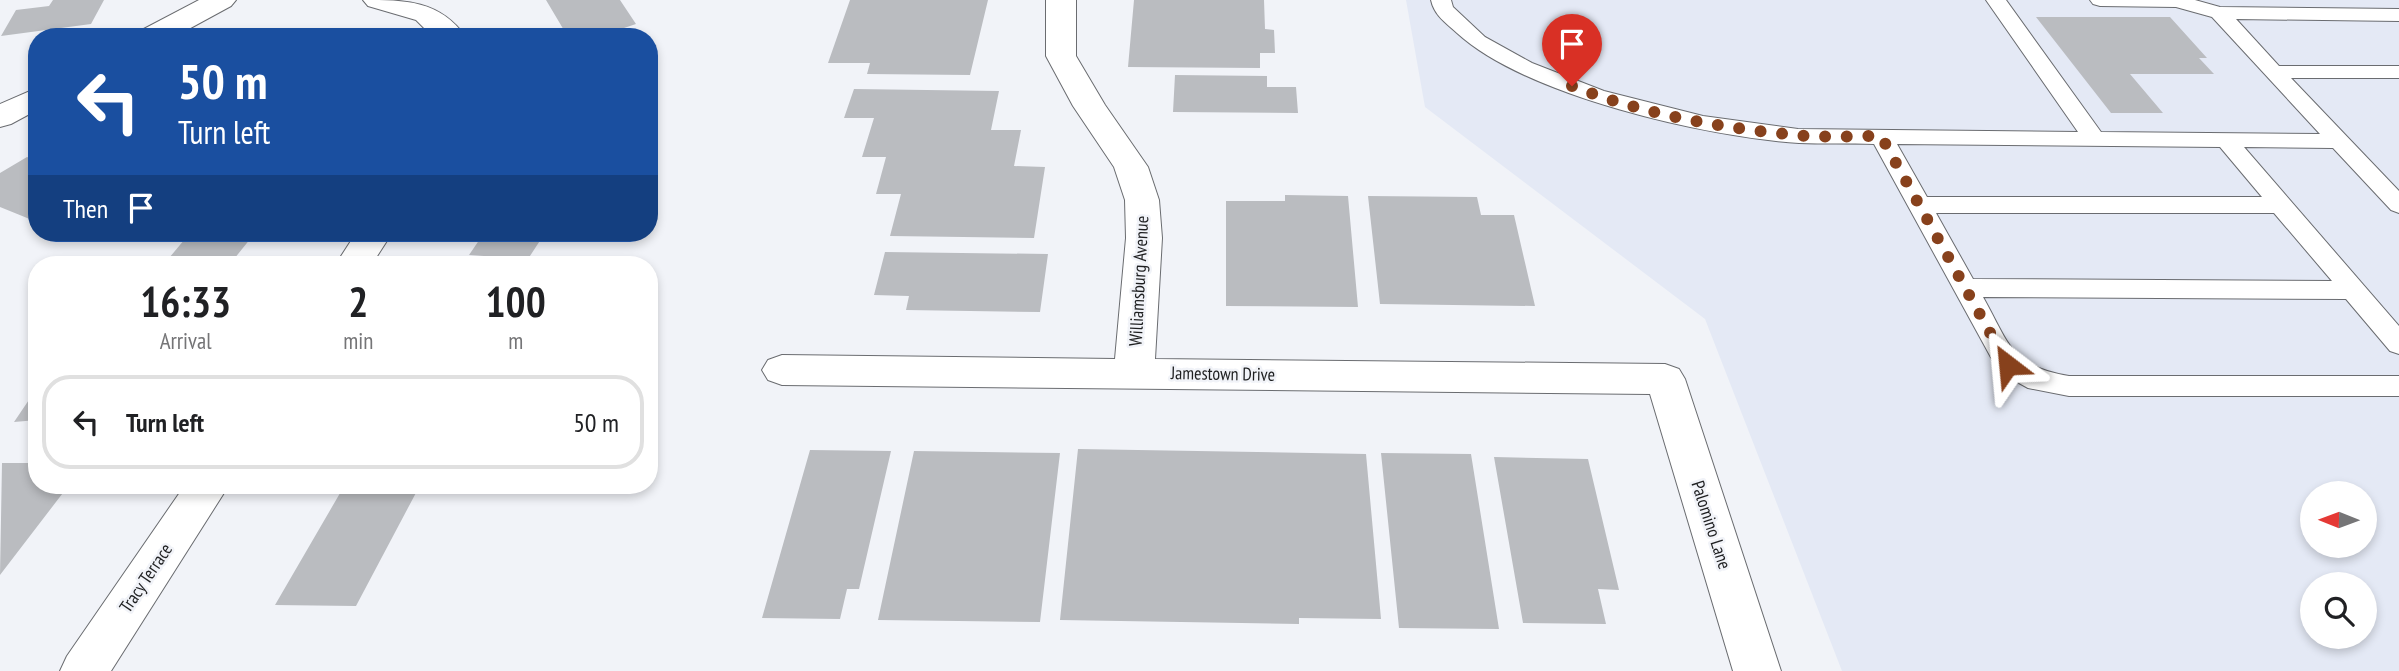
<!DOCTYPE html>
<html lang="en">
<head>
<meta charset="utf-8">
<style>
	:root { --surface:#fff; --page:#f6f6f6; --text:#202124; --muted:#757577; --line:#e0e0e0 }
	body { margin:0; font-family:"PT Sans Narrow",sans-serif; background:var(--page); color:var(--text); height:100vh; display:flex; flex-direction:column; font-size:26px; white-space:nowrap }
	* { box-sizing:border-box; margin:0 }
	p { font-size:23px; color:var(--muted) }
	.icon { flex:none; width:38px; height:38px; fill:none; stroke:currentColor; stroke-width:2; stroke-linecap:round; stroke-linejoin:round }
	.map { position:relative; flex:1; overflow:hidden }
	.panel { position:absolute; left:28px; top:256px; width:630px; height:238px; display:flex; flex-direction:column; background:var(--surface); border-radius:28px; box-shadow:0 4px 10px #0003 }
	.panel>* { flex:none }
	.banner { position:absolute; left:28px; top:28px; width:630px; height:214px; border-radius:28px; box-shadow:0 4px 10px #0003; background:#1a4fa0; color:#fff; overflow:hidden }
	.needle { width:46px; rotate:271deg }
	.fabs { position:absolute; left:2300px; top:481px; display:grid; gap:14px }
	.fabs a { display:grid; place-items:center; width:77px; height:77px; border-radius:50%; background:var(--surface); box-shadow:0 4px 10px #0003; font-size:35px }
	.pin { position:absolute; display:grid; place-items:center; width:60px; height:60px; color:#fff; margin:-72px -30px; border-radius:50% 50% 50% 0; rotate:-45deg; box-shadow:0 0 7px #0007 }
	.pin .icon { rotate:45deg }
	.me { position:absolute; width:77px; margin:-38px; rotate:331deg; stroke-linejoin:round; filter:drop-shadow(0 0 5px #0008) }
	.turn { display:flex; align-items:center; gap:24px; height:147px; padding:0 35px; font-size:32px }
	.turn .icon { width:91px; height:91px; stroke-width:2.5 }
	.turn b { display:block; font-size:49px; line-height:60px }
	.then { display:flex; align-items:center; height:66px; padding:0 35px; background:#0003; gap:14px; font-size:26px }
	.eta { display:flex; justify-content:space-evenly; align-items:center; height:119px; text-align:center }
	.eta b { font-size:42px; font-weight:600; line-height:49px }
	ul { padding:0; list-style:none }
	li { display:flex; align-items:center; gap:21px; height:94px; margin:0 14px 10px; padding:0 21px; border:4px solid var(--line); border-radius:28px }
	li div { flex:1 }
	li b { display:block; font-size:26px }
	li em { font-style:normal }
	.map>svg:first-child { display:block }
	.built { fill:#e4e9f5; fill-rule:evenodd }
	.building { fill:#babcc0 }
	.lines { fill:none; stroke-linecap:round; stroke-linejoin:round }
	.lane-casing { stroke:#6a6c70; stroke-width:2 }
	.street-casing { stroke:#6a6c70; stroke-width:2 }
	.lane { fill:#fff; fill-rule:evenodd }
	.street { fill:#fff; fill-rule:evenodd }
	.route { stroke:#87411c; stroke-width:12; stroke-dasharray:0 21.6 }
	.labels { text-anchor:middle; stroke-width:5; stroke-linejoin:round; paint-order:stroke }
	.street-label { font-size:18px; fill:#1e1f20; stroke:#f1f3f8 }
</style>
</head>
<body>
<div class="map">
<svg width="2399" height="671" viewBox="0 0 2399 671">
	<rect width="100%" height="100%" fill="#f1f3f8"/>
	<path class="built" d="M1406,0H2399V671H1842L1705,319L1425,107ZM2312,494H2364V546H2312ZM2312,584H2364V637H2312Z"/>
	<path class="building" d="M53,0H104L91,24L1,36L16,10L49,6Z
		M546,0H620L636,24L597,37H568Z
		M850,0H988L970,75L867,74L870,63H828Z
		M1134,0H1264L1265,29L1274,30L1275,53H1260V68L1128,67Z
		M2036,17H2170L2207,58H2199L2214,74H2130L2163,113H2111Z
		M1175,75L1267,76V87H1296L1298,113L1173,112Z
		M854,89L999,91L991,130H1021L1014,166L1045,167L1034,238L890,236L901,194H876L886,157H862L874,118H844Z
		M27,157L37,161V222L0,207V173Z
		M1285,195L1348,196L1358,307L1226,306V201H1285Z
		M1368,196L1477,197L1481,215H1514L1535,306L1380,304Z
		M190,233H255L230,264H164Z
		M484,233H545L528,259L469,255Z
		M885,252L1048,254L1040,312L906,310L909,296L874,295Z
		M37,388V420L14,422Z
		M1078,449L1366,454L1381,619L1299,618V624L1060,620Z
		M810,450L891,451L859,589H847L840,619L762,618Z
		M914,451L1060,453L1040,622L878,620Z
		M1381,453L1471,454L1499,629L1399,628Z
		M1494,457L1588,459L1619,590L1598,589L1606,624L1523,623Z
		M2,463H37V485H69L0,575Z
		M343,488L418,489L356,606L275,605Z"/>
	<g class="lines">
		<g class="lane-casing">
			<path id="lane" d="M1431,0H1451L1453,7L1485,37L1532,63L1604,91L1703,116L1798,129L2078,132L1986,0H2006L2101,132L2320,134L2212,17L2176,7L2100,6L2093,4L2090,0H2195L2220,7L2399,9V21L2236,19L2279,66H2399V78H2291L2399,191V213L2391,210L2333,148L2244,147L2399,326V354L2390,351L2346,299L1983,297C2010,345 2010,366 2069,376H2399V396H2069L2028,388L1999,372L1874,144C1849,143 1824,144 1799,143C1706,137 1526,96 1457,33C1446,23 1434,15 1431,0ZM1897,144L2220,147L2262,197H1927ZM1936,213H2274L2332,281L1973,279Z"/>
		</g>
		<g class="street-casing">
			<path id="street" d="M199,0H236L231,6L174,37H136L140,31Z
				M363,0C406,0 439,0 466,37H433L416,20L368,6Z
				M1046,0H1076V56L1105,105L1148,167L1159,200L1162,238L1155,359L1665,364L1679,369L1685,379L1781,671H1733L1650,394L782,385L768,380L762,370L768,360L782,355L1115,359L1126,238L1125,200L1114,167L1073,106L1046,56Z
				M37,88V110L11,124L0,127V104Z
				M356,233H392L372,264H336Z
				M185,485H229L111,671H60L67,656Z"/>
		</g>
		<use href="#lane" class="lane"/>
		<use href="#street" class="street"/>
	</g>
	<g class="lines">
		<path class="route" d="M1572,86C1642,114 1721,128 1796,135C1824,138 1853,136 1881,136L2008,365"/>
	</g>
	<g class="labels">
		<g class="street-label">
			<text transform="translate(1139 281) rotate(-87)" y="6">Williamsburg Avenue</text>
			<text transform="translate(1223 374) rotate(1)" y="6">Jamestown Drive</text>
			<text transform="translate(1711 525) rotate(72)" y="6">Palomino Lane</text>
			<text transform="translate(146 578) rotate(-56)" y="6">Tracy Terrace</text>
		</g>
	</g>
</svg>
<div class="fabs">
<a><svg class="needle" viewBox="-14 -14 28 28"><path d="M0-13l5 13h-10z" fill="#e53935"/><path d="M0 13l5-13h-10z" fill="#757577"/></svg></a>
<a><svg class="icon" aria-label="search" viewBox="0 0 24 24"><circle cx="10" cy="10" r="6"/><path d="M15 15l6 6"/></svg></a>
</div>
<div class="pin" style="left:1572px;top:86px;background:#d93025"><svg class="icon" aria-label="arrive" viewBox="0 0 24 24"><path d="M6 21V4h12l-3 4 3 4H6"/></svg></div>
<svg class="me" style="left:2008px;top:365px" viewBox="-20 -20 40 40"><path d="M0-17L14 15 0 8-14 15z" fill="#87411c" stroke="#fff" stroke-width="4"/></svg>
<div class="banner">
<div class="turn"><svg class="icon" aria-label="left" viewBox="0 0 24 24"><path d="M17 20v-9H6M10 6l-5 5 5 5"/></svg><div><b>50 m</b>Turn left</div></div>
<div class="then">Then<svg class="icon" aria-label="arrive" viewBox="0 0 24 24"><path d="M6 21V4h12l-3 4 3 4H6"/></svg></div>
</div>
<section class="panel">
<div class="eta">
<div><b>16:33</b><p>Arrival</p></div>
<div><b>2</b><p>min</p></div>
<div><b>100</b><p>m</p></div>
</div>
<ul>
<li><svg class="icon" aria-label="left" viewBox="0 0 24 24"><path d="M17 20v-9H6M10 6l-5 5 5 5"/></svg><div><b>Turn left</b></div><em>50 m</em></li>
</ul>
</section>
</div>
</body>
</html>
